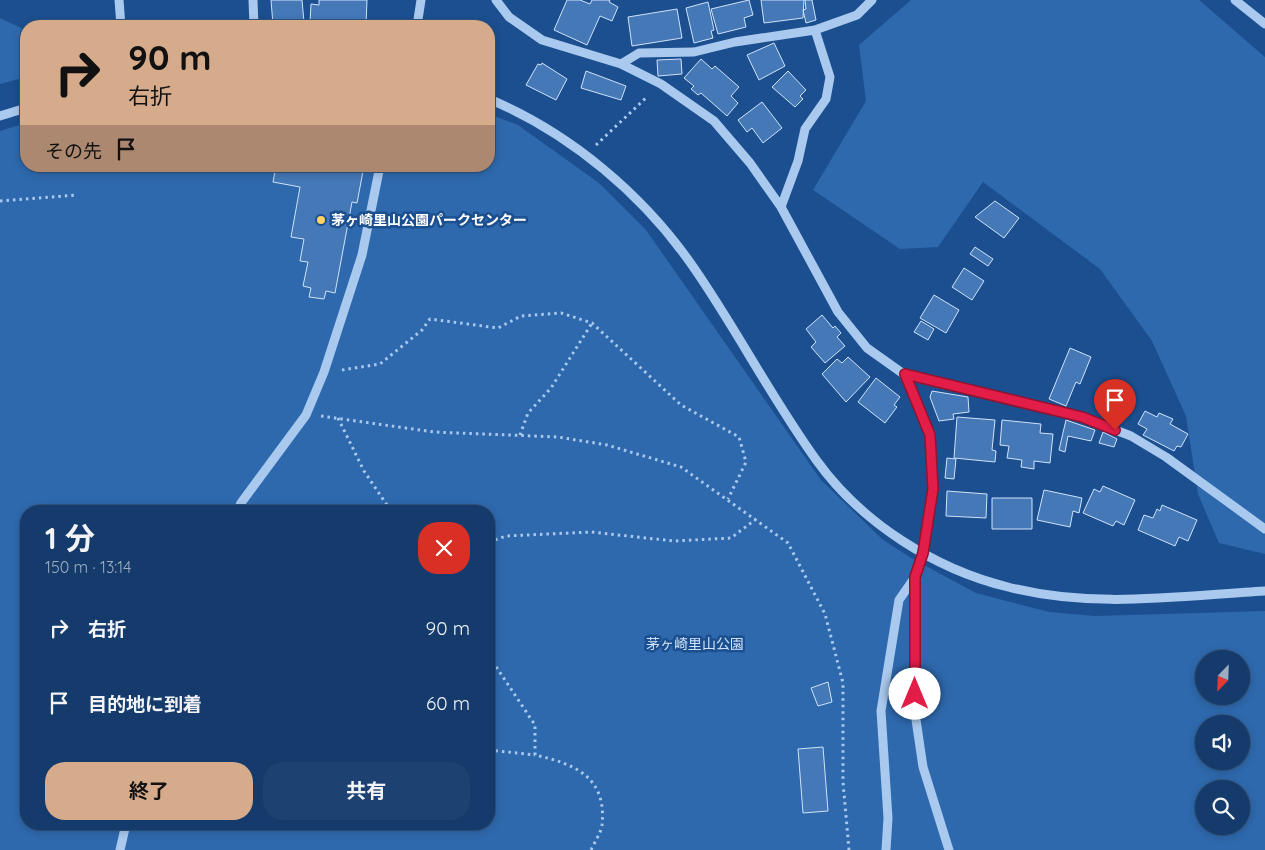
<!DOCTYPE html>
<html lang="ja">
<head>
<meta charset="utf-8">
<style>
	:root { --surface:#143b6b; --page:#1d4271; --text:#f1f3f6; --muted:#9dadc1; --line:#33557e; --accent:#d6ab8b }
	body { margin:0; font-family:Quicksand,"Noto Sans JP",sans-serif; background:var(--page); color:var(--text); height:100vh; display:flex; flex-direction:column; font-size:19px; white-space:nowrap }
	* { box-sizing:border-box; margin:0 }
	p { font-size:16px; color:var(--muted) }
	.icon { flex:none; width:28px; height:28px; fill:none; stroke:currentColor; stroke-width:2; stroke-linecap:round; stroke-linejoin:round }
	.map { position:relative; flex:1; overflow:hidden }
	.panel { position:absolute; left:20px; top:505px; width:475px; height:325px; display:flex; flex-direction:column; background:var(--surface); border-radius:20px; box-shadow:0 2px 8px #0003,0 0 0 1px var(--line) }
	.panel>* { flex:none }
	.hud { position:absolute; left:20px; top:20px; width:475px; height:152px; border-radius:20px; box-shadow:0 2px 8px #0003,0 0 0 1px var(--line); background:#d6ab8b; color:#111; overflow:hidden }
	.needle { width:32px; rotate:203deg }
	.controls { position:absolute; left:1195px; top:650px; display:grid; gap:10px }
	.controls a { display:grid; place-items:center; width:55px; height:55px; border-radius:50%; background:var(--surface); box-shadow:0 2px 8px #0003,0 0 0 1px var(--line); font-size:25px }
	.pin { position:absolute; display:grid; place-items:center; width:42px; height:42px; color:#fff; margin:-51px -21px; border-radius:50% 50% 50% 0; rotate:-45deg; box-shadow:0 0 5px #0007 }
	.pin .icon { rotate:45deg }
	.me { position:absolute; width:55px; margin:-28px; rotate:0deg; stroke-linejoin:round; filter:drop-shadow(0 0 4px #0008) }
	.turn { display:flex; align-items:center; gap:18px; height:105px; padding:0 25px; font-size:22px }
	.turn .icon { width:65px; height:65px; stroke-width:2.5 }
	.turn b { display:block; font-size:35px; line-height:42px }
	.then { display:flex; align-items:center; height:48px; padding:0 25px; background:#0003; gap:10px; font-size:19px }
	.round { display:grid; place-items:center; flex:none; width:52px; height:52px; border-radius:20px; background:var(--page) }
	.summary { display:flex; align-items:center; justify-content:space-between; height:85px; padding:0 25px }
	h1 { font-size:30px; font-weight:700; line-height:38px }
	.primary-button { display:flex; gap:10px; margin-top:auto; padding:10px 25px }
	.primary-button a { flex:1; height:58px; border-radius:20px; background:var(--accent); color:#111; font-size:20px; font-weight:700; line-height:58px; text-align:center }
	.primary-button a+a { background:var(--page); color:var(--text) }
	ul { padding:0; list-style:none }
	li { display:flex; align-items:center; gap:15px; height:75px; padding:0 25px }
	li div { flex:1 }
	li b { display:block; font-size:19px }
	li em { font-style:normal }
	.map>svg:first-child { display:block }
	.green { fill:#2e69ad; fill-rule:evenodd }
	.building { fill:#4478b7; stroke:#cfe3fa }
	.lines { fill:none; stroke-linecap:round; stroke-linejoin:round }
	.path { stroke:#a9c9ee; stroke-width:3; stroke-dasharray:2.5 4; stroke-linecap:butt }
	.minor { stroke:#a9c9ee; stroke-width:9 }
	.route-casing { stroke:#92132f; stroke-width:12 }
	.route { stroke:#e11d48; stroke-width:9 }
	.poi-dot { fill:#ffd166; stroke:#1b4f8f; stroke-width:2 }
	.labels { text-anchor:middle; stroke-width:5; stroke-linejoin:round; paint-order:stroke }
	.poi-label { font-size:14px; font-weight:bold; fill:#fff; stroke:#1b4f8f; text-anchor:start }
	.park-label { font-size:14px; fill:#cfe3fa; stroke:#1b4f8f }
</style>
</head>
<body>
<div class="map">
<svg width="1265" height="850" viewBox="0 0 1265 850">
	<rect width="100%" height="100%" fill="#1b4f8f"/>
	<path class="green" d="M911,0H1199L1265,57V554L1219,543L1198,494L1186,416L1152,341L1100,269L983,182L938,247L900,249L813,190L866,101L859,45Z
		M0,18L21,28L26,38V77L0,84Z
		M489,114L518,125L599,183L646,230L821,480L882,539L911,558L976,593L1049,612L1095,616L1265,611V850H0V131L26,123V166H489ZM26,511H489V824H26ZM1204,659H1241V696H1204ZM1204,724H1241V761H1204ZM1204,789H1241V826H1204Z"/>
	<path class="building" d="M271,0H302L304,22L273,25Z
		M319,0H367L366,25L310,22L311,4L319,5Z
		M567,0H580L590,4L592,0H610L609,2L618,7L612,21L600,16L587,45L554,30Z
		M749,0L753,15L744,18L746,27L718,34L711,9Z
		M761,0H804L803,18L764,23Z
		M805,0H812L816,20L806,23L803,10L806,9Z
		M708,2L714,30L711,31L713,38L694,43L686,8Z
		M677,9L682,38L632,46L628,17Z
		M774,43L785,66L759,80L747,55Z
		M681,59L682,74L658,76L657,60Z
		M701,59L712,69L715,66L739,87L731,96L738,103L727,116L701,93L698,95L691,89L694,86L684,78Z
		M542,63L567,79L556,100L526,85L538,64L541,65Z
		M586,71L626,86L621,100L581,88Z
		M788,71L806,90L800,96L803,99L795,107L772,87Z
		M762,102L782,128L763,143L752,128L747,132L738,120Z
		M276,166H364L357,203L352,202L335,293L326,291L324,299L309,297L311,288L303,286L308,262L300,261L304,239L291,237L300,187L273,182Z
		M995,201L1019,218L1004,238L975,217Z
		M975,247L993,259L988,266L970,254Z
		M964,268L984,281L972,300L952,287Z
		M934,295L959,310L946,333L920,318Z
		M822,315L833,328L835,326L841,333L837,337L845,346L825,363L811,347L816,342L806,329Z
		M921,321L934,329L928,340L914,332Z
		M1070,348L1091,357L1080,384L1076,382L1066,406L1049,399Z
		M848,357L870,377L846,402L822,374L837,359L842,363Z
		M876,378L900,397L894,405L897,407L885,423L858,402Z
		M932,391L968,397L969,412L953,414L954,419L939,421L930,397Z
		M1145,411L1157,417L1159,413L1173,419L1170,424L1188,434L1181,447L1177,446L1174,451L1143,435L1147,429L1138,424Z
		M957,417L995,420L992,450L996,451L995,462L954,458Z
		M1002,420L1041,424L1040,433L1053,434L1050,463L1034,461V469L1021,467L1022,460L1007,458L1009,446L1000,445Z
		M1066,420L1095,430L1091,441L1068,436L1065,452L1059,450Z
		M1103,432L1117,439L1114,447L1099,443Z
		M947,458L956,459L954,479L945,478Z
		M1103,486L1135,500L1124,525L1116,521L1113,526L1083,513L1094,489L1100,492Z
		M1044,490L1082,498L1079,513L1073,511L1070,527L1037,520Z
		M947,491L987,494L986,518L946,516Z
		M992,498H1032V529H992Z
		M1162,505L1197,520L1188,541L1179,537L1175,546L1138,530L1144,515L1153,518L1157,509L1160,511Z
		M828,682L832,702L818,706L811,688Z
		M823,747L828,811L803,813L798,749Z"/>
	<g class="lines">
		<path class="path" d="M596,145L648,96
			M0,201L77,195
			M342,370L380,364L422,330L430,319L498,328L521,316L561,313L592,323L681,405L739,437L746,462L728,499
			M321,416L434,432L558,437L607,445L681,467L788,543L825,614L843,683V782L849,850
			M338,418L364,471L391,511
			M520,435L528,413L551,388L592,323
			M489,542L506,536L591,532L674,541L731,538L756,519
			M489,656L535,725V755C575,764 607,777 602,825C601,833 594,843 591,850
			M489,750L535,755"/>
		<path class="minor" d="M119,0L121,26
			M253,0L254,26
			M496,0L509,17L542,40L621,64L661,84L714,121L750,163L781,207L838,312L867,348L905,375L1082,417L1131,436L1166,457L1265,529
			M1235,0L1265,24
			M417,26L421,0
			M621,64L639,53L694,52L735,42L815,30L857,15L872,0
			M489,99C570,133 644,195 694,268C737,330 772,399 817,461C861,522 934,569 1008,587C1092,609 1179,596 1265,591
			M0,116L26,108
			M781,207L798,161L805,129L826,99L830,77L815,30
			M237,511L241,503L306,415L324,372L362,255L380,166
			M915,577V713L923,767L949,850
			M120,850L126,824
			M886,850L888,818L881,711L899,600L915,577L923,553L933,489L931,435L905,375"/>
	</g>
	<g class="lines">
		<g class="route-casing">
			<path id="route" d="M915,694V577L923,553L933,489L930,435L905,374L1082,417L1115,430"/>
		</g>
		<use href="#route" class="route"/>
	</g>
	<circle class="poi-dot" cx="321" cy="220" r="5"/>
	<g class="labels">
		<g class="poi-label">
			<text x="331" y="225">茅ヶ崎里山公園パークセンター</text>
		</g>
		<g class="park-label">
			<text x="695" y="649">茅ヶ崎里山公園</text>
		</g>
	</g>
</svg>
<div class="controls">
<a><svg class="needle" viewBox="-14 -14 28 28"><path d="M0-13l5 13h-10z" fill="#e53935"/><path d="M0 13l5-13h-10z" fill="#9dadc1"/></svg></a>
<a><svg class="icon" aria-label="sound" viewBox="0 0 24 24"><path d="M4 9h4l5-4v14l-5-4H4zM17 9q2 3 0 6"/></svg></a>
<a><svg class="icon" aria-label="search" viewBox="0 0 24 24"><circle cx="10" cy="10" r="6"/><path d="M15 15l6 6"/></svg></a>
</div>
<div class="pin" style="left:1115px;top:430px;background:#d93025"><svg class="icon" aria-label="arrive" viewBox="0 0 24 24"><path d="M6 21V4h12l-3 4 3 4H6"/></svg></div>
<svg class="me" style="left:915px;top:694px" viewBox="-20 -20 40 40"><circle r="19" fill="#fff"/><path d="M0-13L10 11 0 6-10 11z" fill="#e11d48"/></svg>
<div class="hud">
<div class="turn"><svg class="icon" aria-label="right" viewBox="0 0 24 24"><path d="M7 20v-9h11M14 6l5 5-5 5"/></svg><div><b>90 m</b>右折</div></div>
<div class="then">その先<svg class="icon" aria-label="arrive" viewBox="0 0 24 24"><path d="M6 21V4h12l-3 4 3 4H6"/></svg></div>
</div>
<section class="panel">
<div class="summary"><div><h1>1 分</h1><p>150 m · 13:14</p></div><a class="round" style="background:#d93025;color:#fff"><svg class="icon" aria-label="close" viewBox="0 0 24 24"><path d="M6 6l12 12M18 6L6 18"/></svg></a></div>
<ul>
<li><svg class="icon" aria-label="right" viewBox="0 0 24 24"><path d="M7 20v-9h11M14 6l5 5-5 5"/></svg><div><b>右折</b></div><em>90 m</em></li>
<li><svg class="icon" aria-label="arrive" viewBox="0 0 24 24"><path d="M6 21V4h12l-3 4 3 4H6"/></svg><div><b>目的地に到着</b></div><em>60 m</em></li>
</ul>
<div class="primary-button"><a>終了</a><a>共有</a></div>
</section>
</div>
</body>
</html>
